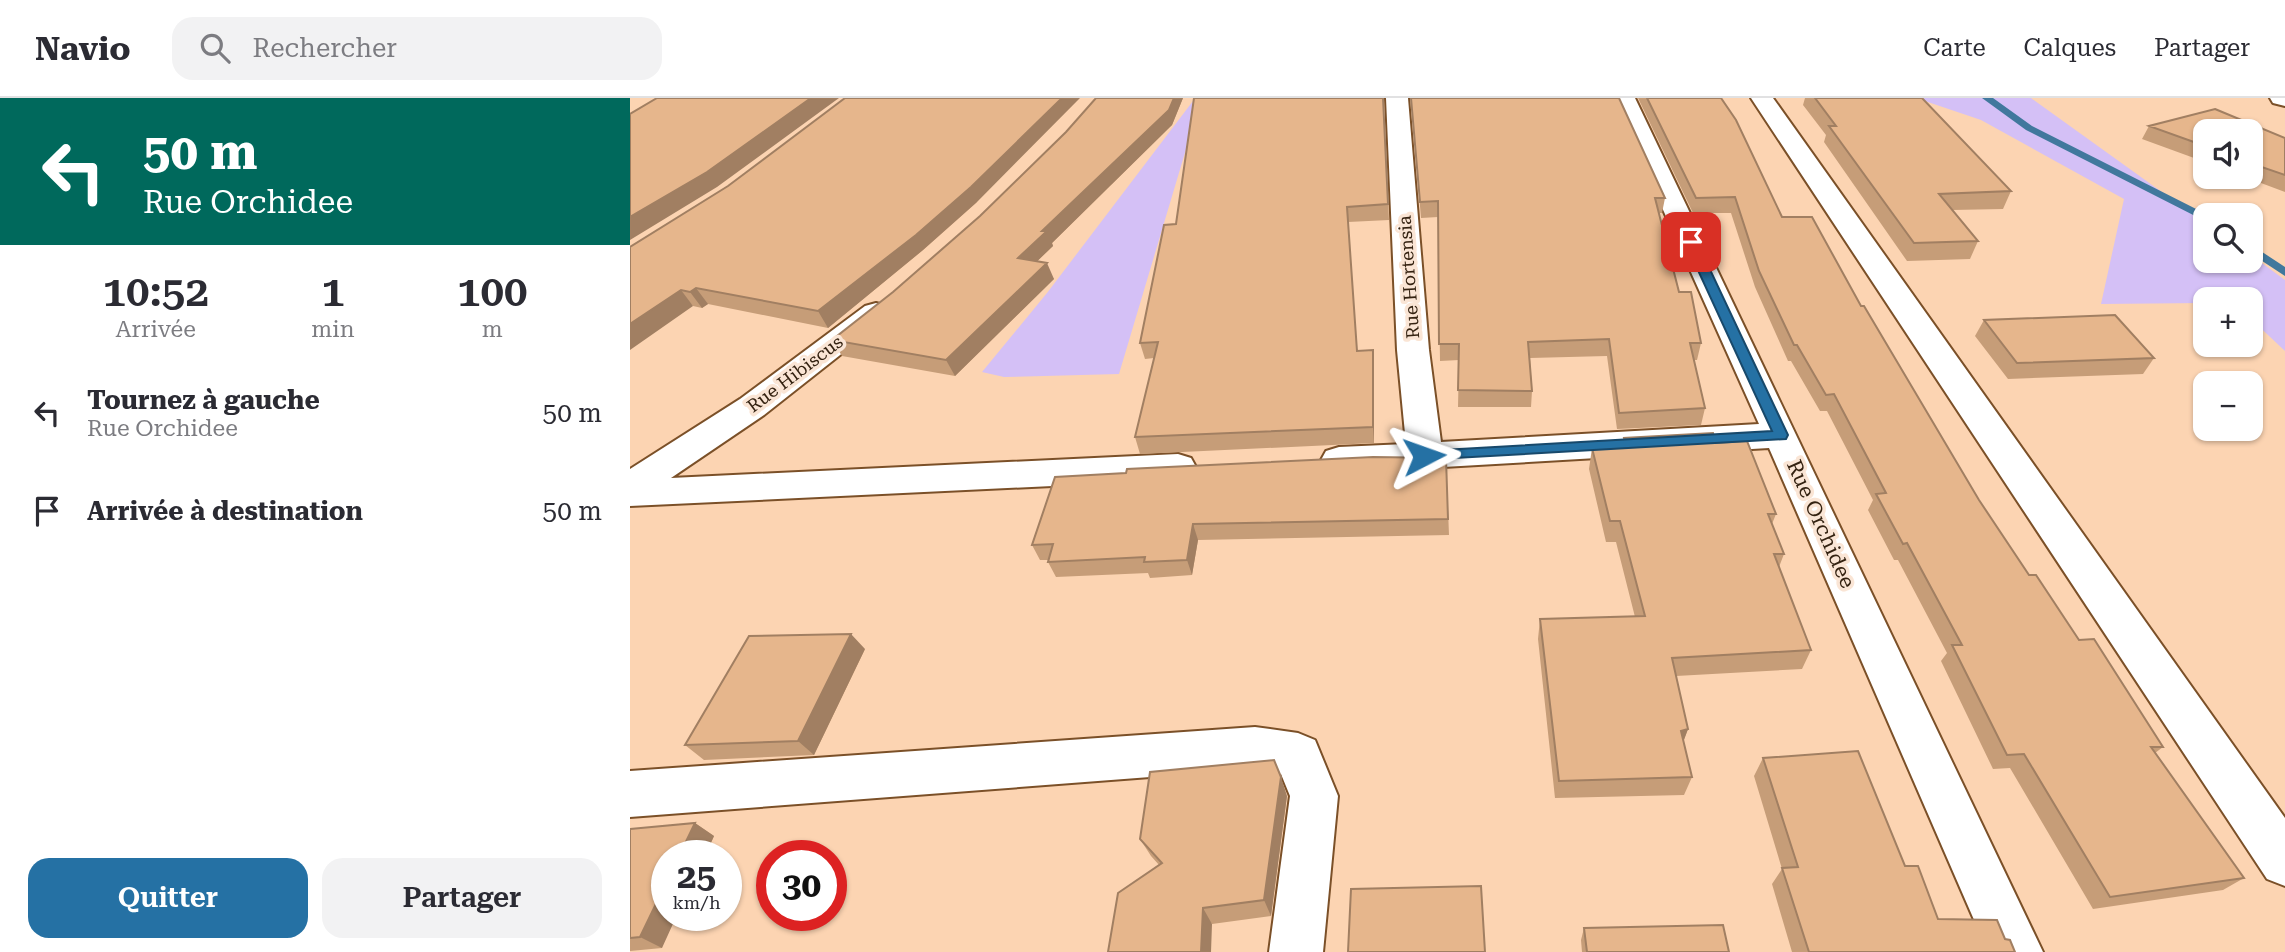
<!DOCTYPE html>
<html lang="fr">
<head>
<meta charset="utf-8">
<style>
	:root { --surface:#fff; --page:#f2f2f3; --text:#2b2b33; --muted:#7c7c81; --line:#e1e1e2; --accent:#2571a4 }
	body { margin:0; font-family:"Roboto Serif",serif; background:var(--page); color:var(--text); height:100vh; display:flex; flex-direction:column; font-size:26px; white-space:nowrap }
	* { box-sizing:border-box; margin:0 }
	p { font-size:23px; color:var(--muted) }
	.icon { flex:none; width:38px; height:38px; fill:none; stroke:currentColor; stroke-width:2; stroke-linecap:round; stroke-linejoin:round }
	.map { position:relative; flex:1; overflow:hidden }
	.details { display:flex; flex-direction:column; background:var(--surface); width:630px }
	.details>* { flex:none }
	.hud { background:#00695c; color:#fff; overflow:hidden }
	.fabs { position:absolute; left:1563px; top:21px; display:grid; gap:14px }
	.fabs a { display:grid; place-items:center; width:70px; height:70px; border-radius:14px; background:var(--surface); box-shadow:0 2px 5px #0004; font-size:35px }
	.speed { position:absolute; left:21px; top:742px; display:flex; gap:14px; font-size:35px; font-weight:700; text-align:center }
	.speed>* { display:grid; place-content:center; width:91px; height:91px; border-radius:50%; background:var(--surface); box-shadow:0 2px 5px #0004; line-height:1 }
	.speed small { font-size:18px; font-weight:400 }
	.speed .limit { border:10px solid #d22; background:#fff; color:#111 }
	.pin { position:absolute; display:grid; place-items:center; width:60px; height:60px; color:#fff; margin:-30px; border-radius:14px; box-shadow:0 4px 10px #0006 }
	.me { position:absolute; width:77px; margin:-38px; rotate:86deg; stroke-linejoin:round; filter:drop-shadow(0 0 5px #0008) }
	.turn { display:flex; align-items:center; gap:24px; height:147px; padding:0 28px; font-size:32px }
	.turn .icon { width:91px; height:91px; stroke-width:2.5 }
	.turn b { display:block; font-size:49px; line-height:60px }
	.eta { display:flex; justify-content:space-evenly; align-items:center; height:119px; text-align:center }
	.eta b { font-size:42px; font-weight:600; line-height:49px }
	.primary-button { display:flex; gap:14px; margin-top:auto; padding:14px 28px }
	.primary-button a { flex:1; height:80px; border-radius:21px; background:var(--accent); color:#fff; font-size:28px; font-weight:600; line-height:80px; text-align:center }
	.primary-button a+a { background:var(--page); color:var(--text) }
	ul { padding:0; list-style:none }
	li { display:flex; align-items:center; gap:21px; height:98px; padding:0 28px }
	li div { flex:1 }
	li b { display:block; font-size:26px }
	li em { font-style:normal }
	header { display:flex; align-items:center; gap:42px; box-sizing:border-box; height:98px; padding:0 35px; background:var(--surface); border-bottom:2px solid var(--line) }
	header strong { font-size:33px }
	nav { display:flex; gap:38px; margin-inline-start:auto; font-size:24px }
	.search { width:490px; height:63px; background:var(--page); display:flex; align-items:center; gap:18px; box-sizing:border-box; padding:0 24px; border-radius:21px; color:var(--muted); font-size:26px }
	main { display:flex; flex:1; min-height:0 }
	.map>svg:first-child { display:block }
	.green { fill:#d4c0f6 }
	.lines { fill:none; stroke-linecap:round; stroke-linejoin:round }
	.stream { fill:#41789d; fill-rule:evenodd }
	.minor-casing { stroke:#7b5028; stroke-width:4 }
	.highway-casing { stroke:#7b5028; stroke-width:4 }
	.minor { fill:#fff; fill-rule:evenodd }
	.highway { fill:#fff; fill-rule:evenodd }
	.wall { fill:#c69d78 }
	.shaded-wall { fill:#a17f62 }
	.building { fill:#e6b68c; stroke:#a17f62; stroke-width:2 }
	.route { fill:#2571a4; stroke:#18496b; stroke-width:2 }
	.labels { text-anchor:middle; stroke-width:7; stroke-linejoin:round; paint-order:stroke }
	.far-street-label { font-size:18px; fill:#342211; stroke:#fae5d5 }
	.street-label { font-size:21px; fill:#342211; stroke:#fae5d5 }
</style>
</head>
<body>
<header>
<strong>Navio</strong>
<div class="search"><svg class="icon" aria-label="search" viewBox="0 0 24 24"><circle cx="10" cy="10" r="6"/><path d="M15 15l6 6"/></svg>Rechercher</div>
<nav><a>Carte</a><a>Calques</a><a>Partager</a></nav>
</header>
<main>
<section class="details">
<div class="hud">
<div class="turn"><svg class="icon" aria-label="left" viewBox="0 0 24 24"><path d="M17 20v-9H6M10 6l-5 5 5 5"/></svg><div><b>50 m</b>Rue Orchidee</div></div>
</div>
<div class="eta">
<div><b>10:52</b><p>Arrivée</p></div>
<div><b>1</b><p>min</p></div>
<div><b>100</b><p>m</p></div>
</div>
<ul>
<li><svg class="icon" aria-label="left" viewBox="0 0 24 24"><path d="M17 20v-9H6M10 6l-5 5 5 5"/></svg><div><b>Tournez à gauche</b><p>Rue Orchidee</p></div><em>50 m</em></li>
<li><svg class="icon" aria-label="arrive" viewBox="0 0 24 24"><path d="M6 21V4h12l-3 4 3 4H6"/></svg><div><b>Arrivée à destination</b></div><em>50 m</em></li>
</ul>
<div class="primary-button"><a>Quitter</a><a>Partager</a></div>
</section>
<div class="map">
<svg width="1655" height="854" viewBox="0 0 1655 854">
	<rect width="100%" height="100%" fill="#fcd4b2"/>
	<path class="green" d="M1286,0H1401L1575,125V163H1620L1621,157L1655,182V253L1621,221L1620,201H1575V205L1471,206L1494,101L1351,22Z
		M571,1L489,276L374,279L352,274L417,195L563,3Z"/>
	<g class="lines">
		<path class="stream" d="M1352,0H1363L1402,28L1578,117H1575V123L1396,32Z
			M1620,146L1655,169V178L1620,155Z"/>
		<g class="minor-casing">
			<path id="minor" d="M756,0H778L799,252L811,344L1129,326L983,0H1005L1413,854H1358L1139,350L709,375L696,371L691,362L696,353L709,349L776,346L767,252Z
				M1121,0H1143L1655,720V788L1637,781Z
				M246,205L257,208L261,214L257,220L134,317L41,380L548,356L561,360L566,369L561,378L548,382L0,408V371L110,301L235,208Z
				M625,629L668,635L685,642L708,698L693,854H639L660,698L651,676L625,671L0,719V673Z"/>
		</g>
		<g class="highway-casing">
			<path id="highway" d="M1640,0H1655V8L1643,5Z"/>
		</g>
		<use href="#minor" class="minor"/>
		<use href="#highway" class="highway"/>
	</g>
	<path class="wall" d="M466,0H553L542,27L422,145L423,148L407,163L424,181L325,278L212,258L202,242L263,194L350,118L436,34Z
		M753,0L759,122L718,124L727,253L743,252L744,268V345L510,356L505,339L524,260L515,261L510,245Z
		M781,0L1035,100L1032,115H1029L1049,194L1071,245L1067,262H1064L1075,310L1071,327L987,331L977,258L900,260L902,293L901,309H828L829,262L810,263L808,119L791,120Z
		M1008,0H1091L1152,119L1231,208L1349,402L1399,477L1533,649L1525,655L1614,780L1593,792L1463,811L1380,670L1363,671L1311,563L1317,555L1268,462H1264L1238,412L1243,402L1197,313H1190L1161,263H1158L1125,189L1101,115H1063Z
		M1175,0H1292L1381,93L1373,111L1322,112L1348,143L1340,161L1277,163L1194,44L1196,37L1173,7Z
		M1585,11L1655,40V94L1615,79H1620V33H1575V64L1512,41L1519,28Z
		M347,104L293,152L198,230L78,206L72,210L63,208L0,149Z
		M1354,222L1524,260L1513,276L1378,281L1345,238Z
		M994,340L1086,345L1146,416L1142,426L1154,456L1149,469L1181,552L1172,571L1046,578L1058,631L1053,644L1062,679L1054,697L925,700L908,541L910,521L1005,519L986,444H976L959,371L962,350L993,348Z
		M816,360L819,437L568,442L562,477L520,480L518,475L426,479L418,464V462H410L402,447Z
		M235,551L184,657L74,662L55,647Z
		M1133,660L1275,768L1308,821L1375,841L1385,854H1162L1142,786L1152,771L1124,678Z
		M657,698L641,818L582,826L521,758L510,741Z
		M65,725L84,738L75,758H37L32,850L0,853V731Z
		M954,830L1099,854H952L951,842Z"/>
	<path class="shaded-wall" d="M181,0H209L87,89L0,142V119Z
		M432,0H450L347,104L293,152L198,230L188,213Z
		M544,0H553L542,27L422,145L423,148L394,176L388,160L412,133Z
		M417,165L424,181L325,278L316,262Z
		M66,190L78,206L72,210L60,194Z
		M51,192L63,208L0,252V226Z
		M743,252L744,268V345L743,329Z
		M563,426L568,442L562,477L557,462Z
		M221,536L235,551L184,657L168,643Z
		M1058,631L1051,650V633Z
		M651,679L657,698L641,818L634,802Z
		M65,725L84,738L75,758H49Z
		M37,783V817H47L32,850L10,839Z
		M573,810L582,826L581,854H571Z"/>
	<path class="building" d="M27,0H181L77,74L0,119V16Z
		M215,0H432L341,89L286,137L188,213L66,190L60,194L51,192L0,226V149L98,88Z
		M466,0H544L539,12L412,133H417L388,160L417,165L316,262L202,242L263,194L350,118L436,34Z
		M564,0H753L758,106L717,109L727,253L743,252V329L505,339L528,244L510,245L534,127L546,126Z
		M781,0H989L1035,100H1025L1049,194H1061L1071,245H1060L1075,310L989,315L979,241L898,244L902,293L828,292L829,246H809L808,103L790,104Z
		M1017,0H1091L1106,22L1152,119H1182L1231,208H1234L1349,402L1399,477H1406L1449,542L1464,541L1533,649H1521L1614,780L1480,799L1394,656L1377,657L1322,547H1332L1277,445L1273,446L1246,396L1256,395L1204,296L1196,297L1167,247H1164L1129,173L1105,99L1066,100Z
		M1185,0H1292L1381,93L1309,96L1348,143L1284,145L1199,28H1206Z
		M1585,11L1655,40V77L1620,65V33H1575V48L1519,28Z
		M1485,217L1524,260L1387,265L1354,222Z
		M1083,335L1086,345L1117,343L1146,416H1138L1154,456H1144L1181,552L1042,560L1058,631L1051,633L1062,679L929,683L910,521L1015,518L990,423H980L962,350L996,348L994,340Z
		M743,359L816,360L818,421L563,426L557,462L514,464L515,459L418,464L423,446L402,447L425,379L496,375L497,371Z
		M221,536L168,643L55,647L119,538Z
		M1228,653L1275,768H1288L1308,821L1367,822L1375,841L1380,842L1385,854H1179L1152,770L1168,769L1133,660Z
		M644,662L651,679L634,802L573,810L571,854H478L488,795L532,765L510,741L520,674Z
		M65,725L49,758H37V783L10,839L0,840V731Z
		M851,788L855,854H718L721,791Z
		M1093,827L1099,854H957L954,830Z"/>
	<path class="route" d="M1057,142L1067,144L1158,337L1156,341L789,362L787,358L789,354L794,353L1142,333L1055,144Z"/>
	<g class="labels">
		<g class="far-street-label">
			<text transform="translate(779 179) rotate(-94)" y="6">Rue Hortensia</text>
			<text transform="translate(165 276) rotate(-37)" y="6">Rue Hibiscus</text>
		</g>
		<g class="street-label">
			<text transform="translate(1191 426) rotate(66)" y="7">Rue Orchidee</text>
		</g>
	</g>
</svg>
<div class="fabs">
<a><svg class="icon" aria-label="sound" viewBox="0 0 24 24"><path d="M4 9h4l5-4v14l-5-4H4zM17 9q2 3 0 6"/></svg></a>
<a><svg class="icon" aria-label="search" viewBox="0 0 24 24"><circle cx="10" cy="10" r="6"/><path d="M15 15l6 6"/></svg></a>
<a>+</a>
<a>−</a>
</div>
<div class="speed"><div>25<small>km/h</small></div><div class="limit">30</div></div>
<div class="pin" style="left:1061px;top:144px;background:#d93025"><svg class="icon" aria-label="arrive" viewBox="0 0 24 24"><path d="M6 21V4h12l-3 4 3 4H6"/></svg></div>
<svg class="me" style="left:794px;top:358px" viewBox="-20 -20 40 40"><path d="M0-17L14 15 0 8-14 15z" fill="#2571a4" stroke="#fff" stroke-width="4"/></svg>
</div>
</main>
</body>
</html>
